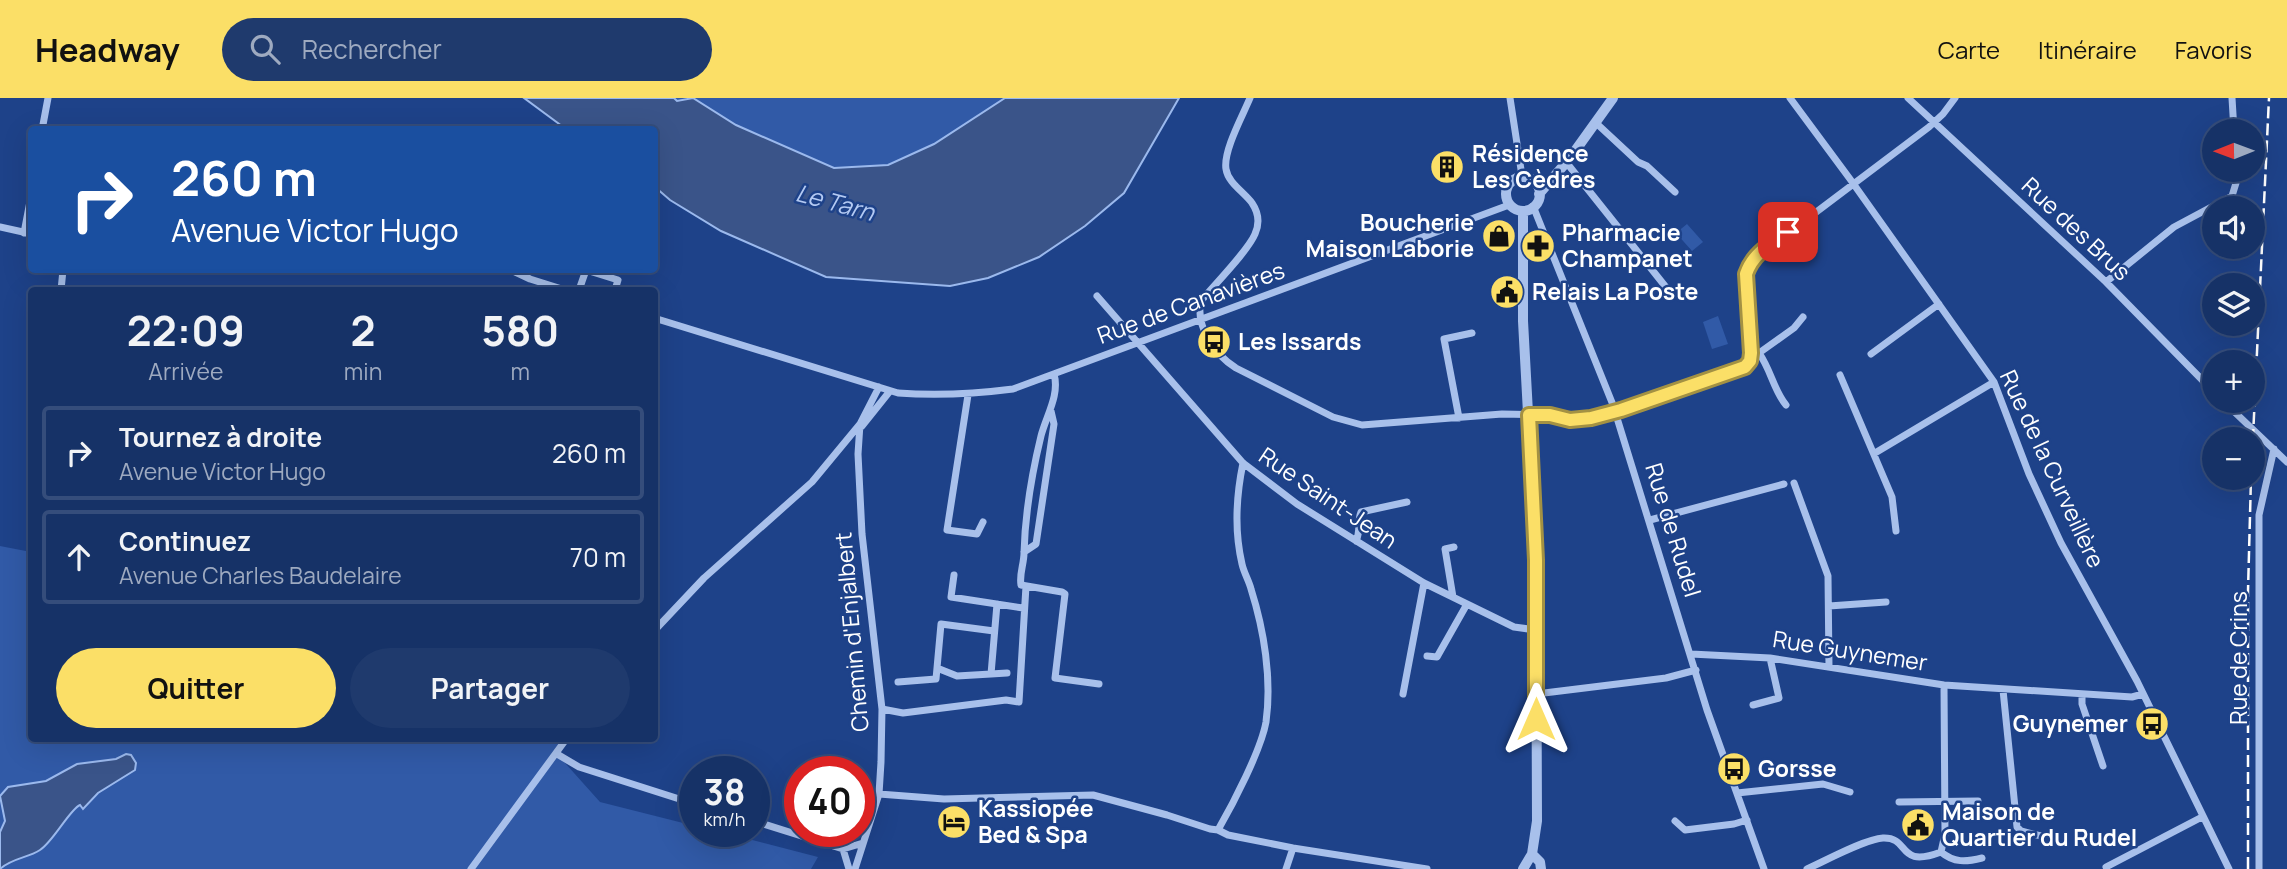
<!DOCTYPE html>
<html lang="fr">
<head>
<meta charset="utf-8">
<style>
	:root { --surface:#163267; --page:#1f3a6d; --text:#f1f3f6; --muted:#9eaac0; --line:#354d7b; --accent:#fbdf67 }
	body { margin:0; font-family:Manrope,sans-serif; background:var(--page); color:var(--text); height:100vh; display:flex; flex-direction:column; font-size:26px; white-space:nowrap }
	* { box-sizing:border-box; margin:0 }
	p { font-size:23px; color:var(--muted) }
	.icon { flex:none; width:38px; height:38px; fill:none; stroke:currentColor; stroke-width:2; stroke-linecap:round; stroke-linejoin:round }
	.map { position:relative; flex:1; overflow:hidden }
	.details { position:absolute; left:28px; top:189px; width:630px; height:455px; display:flex; flex-direction:column; background:var(--surface); border-radius:7px; box-shadow:0 7px 28px #0002,0 0 0 2px var(--line) }
	.details>* { flex:none }
	.banner { position:absolute; left:28px; top:28px; width:630px; height:147px; border-radius:7px; box-shadow:0 7px 28px #0002,0 0 0 2px var(--line); background:#1a4fa0; color:#fff; overflow:hidden }
	.needle { width:46px; rotate:269deg }
	.tools { position:absolute; left:2202px; top:21px; display:grid; gap:14px }
	.tools a { display:grid; place-items:center; width:63px; height:63px; border-radius:50%; background:var(--surface); box-shadow:0 7px 28px #0002,0 0 0 2px var(--line); font-size:35px }
	.speed { position:absolute; left:679px; top:658px; display:flex; gap:14px; font-size:35px; font-weight:700; text-align:center }
	.speed>* { display:grid; place-content:center; width:91px; height:91px; border-radius:50%; background:var(--surface); box-shadow:0 7px 28px #0002,0 0 0 2px var(--line); line-height:1 }
	.speed small { font-size:18px; font-weight:400 }
	.speed .limit { border:10px solid #d22; background:#fff; color:#111 }
	.pin { position:absolute; display:grid; place-items:center; width:60px; height:60px; color:#fff; margin:-30px; border-radius:14px; box-shadow:0 4px 10px #0006 }
	.me { position:absolute; width:77px; margin:-38px; rotate:0deg; stroke-linejoin:round; filter:drop-shadow(0 0 5px #0008) }
	.turn { display:flex; align-items:center; gap:24px; height:147px; padding:0 28px; font-size:32px }
	.turn .icon { width:91px; height:91px; stroke-width:2.5 }
	.turn b { display:block; font-size:49px; line-height:60px }
	.eta { display:flex; justify-content:space-evenly; align-items:center; height:119px; text-align:center }
	.eta b { font-size:42px; font-weight:700; line-height:49px }
	.cta { display:flex; gap:14px; margin-top:auto; padding:14px 28px }
	.cta a { flex:1; height:80px; border-radius:42px; background:var(--accent); color:#111; font-size:28px; font-weight:700; line-height:80px; text-align:center }
	.cta a+a { background:var(--page); color:var(--text) }
	ul { padding:0; list-style:none }
	li { display:flex; align-items:center; gap:21px; height:94px; margin:0 14px 10px; padding:0 14px; border:4px solid var(--line); border-radius:7px }
	li div { flex:1 }
	li b { display:block; font-size:26px }
	li em { font-style:normal }
	header { display:flex; align-items:center; gap:42px; box-sizing:border-box; height:98px; padding:0 35px; background:var(--accent); color:#111 }
	header strong { font-size:33px }
	nav { display:flex; gap:38px; margin-inline-start:auto; font-size:24px }
	.search { width:490px; height:63px; background:var(--page); display:flex; align-items:center; gap:18px; box-sizing:border-box; padding:0 24px; border-radius:38px; color:var(--muted); font-size:26px }
	.map>svg:first-child { display:block }
	.green { fill:#315aa7 }
	.water { fill:#3a5489; stroke:#9bb9ed; stroke-width:2 }
	.lines { fill:none; stroke-linecap:round; stroke-linejoin:round }
	.minor { stroke:#a8c0eb; stroke-width:7 }
	.tertiary { stroke:#a8c0eb; stroke-width:10 }
	.rail { stroke:#fff; stroke-width:2.5; stroke-dasharray:12 5; stroke-linecap:butt }
	.route-casing { stroke:#a39143; stroke-width:18 }
	.route { stroke:#fbdf67; stroke-width:12 }
	.labels { text-anchor:middle; stroke-width:5; stroke-linejoin:round; paint-order:stroke }
	.poi-label { font-size:23px; font-weight:bold; fill:#fff; stroke:#1e4289; text-anchor:start }
	.street-label { font-size:23px; fill:#fff; stroke:#1e4289 }
	.water-label { font-size:24px; font-style:italic; fill:#b4caf3; stroke:#1e4289 }
</style>
</head>
<body>
<header>
<strong>Headway</strong>
<div class="search"><svg class="icon" aria-label="search" viewBox="0 0 24 24"><circle cx="10" cy="10" r="6"/><path d="M15 15l6 6"/></svg>Rechercher</div>
<nav><a>Carte</a><a>Itinéraire</a><a>Favoris</a></nav>
</header>
<div class="map">
<svg width="2287" height="771" viewBox="0 0 2287 771">
	<rect width="100%" height="100%" fill="#1e4289"/>
	<path class="green" d="M674,0H1005L934,46L888,67L834,70L736,27L693,0L677,3Z
		M1687,126L1703,144L1692,153L1676,135Z
		M1718,218L1728,246L1712,251L1703,224Z
		M0,448L31,454L32,640L567,641L557,656L600,704L695,728V733H717L818,759L811,771H0Z"/>
	<path class="water" d="M524,0H674L677,3L693,0L736,27L834,70L888,67L934,46L1005,0H1179L1124,95L1085,128L1039,159L988,180L950,188L826,179L721,133L670,102L655,89L654,32L566,31Z
		M126,656L131,657L136,665L135,672L98,695L83,711L80,707C70,711 53,744 40,752C28,760 12,760 0,771V734L5,723L0,698L8,689L46,683L77,666L116,661Z"/>
	<g class="lines">
		<path class="minor" d="M1250,0C1243,17 1223,53 1226,71C1228,85 1244,94 1252,105C1258,114 1260,125 1255,136C1248,153 1214,187 1201,203C1195,228 1215,257 1236,270L1333,319L1362,327L1502,316L1550,317L1570,322H1582L1621,312L1745,269L1750,263L1751,255L1746,176L1750,164L1929,29L1943,16L1955,0
			M1510,0L1522,78
			M1790,0L1850,81L1994,284L2029,376L2061,445L2137,583L2229,771
			M1908,0L2106,184L2214,294
			M2232,0L2234,33
			M1595,24L1638,64L1647,68L1675,94
			M42,32L48,0
			M1566,64L1669,193
			M1533,108L1613,307L1707,612L1764,771
			M0,129L32,136
			M24,135L32,93
			M511,172L530,181L565,192
			M586,172L618,182L615,192
			M2106,184L2174,129L2232,98L2236,85V72
			M61,192L63,172
			M579,192L586,172
			M1097,198L1243,365L1297,406L1424,485L1514,529L1536,532
			M654,220L898,295C937,298 974,296 1013,291L1509,107
			M1751,255H1759C1771,272 1774,293 1786,307
			M1759,255L1794,230L1803,219
			M1871,256L1939,206
			M1054,276C1060,297 1046,318 1041,338C1032,375 1025,417 1024,455C1024,466 1019,476 1021,487L1062,494L1065,496L1055,580L1099,586
			M1840,277L1892,399L1896,433
			M968,297L947,432L977,436L983,424
			M2223,303L2287,364
			M1459,320L1444,241L1472,235
			M862,328L890,293
			M1875,355L1994,284
			M1243,365C1236,399 1234,432 1242,466C1244,475 1249,483 1251,491C1264,532 1272,581 1266,624C1261,652 1233,706 1218,732L1228,737L1293,750L1427,771
			M1794,385L1828,478L1829,569
			M1650,422L1784,386
			M1356,443C1361,433 1357,424 1361,414L1407,404
			M1024,454L1036,446L1054,326L1051,313
			M954,477L951,499L1023,510
			M1453,499L1445,451L1454,449
			M1829,508L1886,504
			M654,533L704,480L812,384L860,326
			M994,533L941,526L937,570L957,578L991,576L997,506
			M1691,556L1770,560L1944,587L2132,599L2143,596
			M1427,558L1437,559L1467,506
			M991,576L1007,575
			M898,584L936,581L937,570
			M2003,592L2017,729L2021,733L2041,738
			M1403,596L1424,485
			M1536,596L1666,580L1696,572
			M2082,596V606L2103,668
			M1753,607L1779,600L1770,560
			M882,611L903,615L1006,602L1019,604L1026,488
			M557,656L579,669L695,706
			M1737,695L1823,686L1850,694
			M879,696L944,701L1093,697L1167,717L1210,731L1218,732
			M1899,704L1978,703
			M754,723L843,751L863,745
			M1675,723L1685,732L1734,726L1747,722
			M843,751L849,771
			M1941,754C1954,765 1966,764 1982,760
			M2106,769L2202,719
			M471,771L567,640
			M855,771L879,696L881,664L882,611L862,436L858,356L860,326L879,289
			M1286,771L1293,750
			M1807,771C1825,763 1865,741 1883,740C1911,739 1896,771 1941,754L1945,736L1944,587
			M2259,771V417L2274,351"/>
		<path class="tertiary" d="M1506 96a17 17 0 1 1 34 0a17 17 0 1 1-34 0Z
			M1539,96L1570,60L1613,0
			M1523,113V223L1536,462L1537,723L1532,756L1540,764L1541,771
			M1523,771L1532,756"/>
		<path class="rail" d="M2252,360L2269,0
			M2248,771V493L2251,380"/>
	</g>
	<g class="lines">
		<g class="route-casing">
			<path id="route" d="M1536,621V462L1529,317H1550L1570,322L1591,320L1621,312L1745,269L1750,263L1751,255L1746,176C1753,155 1771,146 1788,134"/>
		</g>
		<use href="#route" class="route"/>
	</g>
	<defs>
		<g id="building-disc" transform="scale(1.75)"><circle r="9.5" fill="#fbdf67" stroke="#1e4289"/><path d="M-4-6H4V6H1V3H-1V6H-4ZM-2.5-4.3h1.7v1.8h-1.7ZM.8-4.3h1.7v1.8H.8ZM-2.5-1h1.7V.8h-1.7ZM.8-1h1.7V.8H.8Z" fill="#111"/></g>
		<g id="shop-disc" transform="scale(1.75)"><circle r="9.5" fill="#fbdf67" stroke="#1e4289"/><path d="M-5-2.5h2.3a2.7 3.5 0 0 1 5.4 0H5L5.5 6h-11ZM-1.5-2.5h3a1.5 2.3 0 0 0-3 0Z" fill="#111"/></g>
		<g id="pharmacy-disc" transform="scale(1.75)"><circle r="9.5" fill="#fbdf67" stroke="#1e4289"/><path d="M-2-6h4v4h4v4h-4v4h-4v-4h-4v-4h4Z" fill="#111"/></g>
		<g id="civic-disc" transform="scale(1.75)"><circle r="9.5" fill="#fbdf67" stroke="#1e4289"/><path d="M-.6-6.5H3V-4.5H.6V-3L4-1V1h2V6H-6V1h2V-1L-.6-3ZM-1.2 2.5V6h2.4V2.5Z" fill="#111"/></g>
		<g id="bus-disc" transform="scale(1.75)"><circle r="9.5" fill="#fbdf67" stroke="#1e4289"/><path d="M-5-6H5V4H4V6H2V4H-2V6H-4V4H-5ZM-3.5-4V0h7V-4ZM-3.5 1.2v1.5H-2V1.2ZM2 1.2v1.5H3.5V1.2Z" fill="#111"/></g>
		<g id="hotel-disc" transform="scale(1.75)"><circle r="9.5" fill="#fbdf67" stroke="#1e4289"/><path d="M-6-4.5h1.5V1H6V5H4.5V3h-9V5H-6ZM-4 0a1.8 1.8 0 1 1 3.6 0ZM.5 0V-2.5h3Q6-2.5 6 0Z" fill="#111"/></g>
	</defs>
	<g fill-rule="evenodd">
		<use href="#building-disc" x="1447" y="69"/>
		<use href="#shop-disc" x="1499" y="138"/>
		<use href="#pharmacy-disc" x="1538" y="148"/>
		<use href="#civic-disc" x="1507" y="194"/>
		<use href="#bus-disc" x="1214" y="244"/>
		<use href="#bus-disc" x="2152" y="626"/>
		<use href="#bus-disc" x="1734" y="671"/>
		<use href="#hotel-disc" x="954" y="724"/>
		<use href="#civic-disc" x="1918" y="727"/>
	</g>
	<g class="labels">
		<g class="poi-label">
			<text x="1472" y="64">Résidence<tspan x="1472" dy="26">Les Cèdres</tspan></text>
			<text x="1474" y="133" text-anchor="end">Boucherie<tspan x="1474" dy="26">Maison Laborie</tspan></text>
			<text x="1562" y="143">Pharmacie<tspan x="1562" dy="26">Champanet</tspan></text>
			<text x="1532" y="202">Relais La Poste</text>
			<text x="1238" y="252">Les Issards</text>
			<text x="2128" y="634" text-anchor="end">Guynemer</text>
			<text x="1758" y="679">Gorsse</text>
			<text x="978" y="719">Kassiopée<tspan x="978" dy="26">Bed &amp; Spa</tspan></text>
			<text x="1942" y="722">Maison de<tspan x="1942" dy="26">Quartier du Rudel</tspan></text>
		</g>
		<g class="street-label">
			<text transform="translate(2076 131) rotate(43)" y="8">Rue des Brus</text>
			<text transform="translate(1191 205) rotate(-20)" y="8">Rue de Canavières</text>
			<text transform="translate(2052 371) rotate(65)" y="8">Rue de la Curveillère</text>
			<text transform="translate(1328 400) rotate(34)" y="8">Rue Saint-Jean</text>
			<text transform="translate(1673 432) rotate(73)" y="8">Rue de Rudel</text>
			<text transform="translate(852 534) rotate(-95)" y="8">Chemin d'Enjalbert</text>
			<text transform="translate(1850 553) rotate(9)" y="8">Rue Guynemer</text>
			<text transform="translate(2239 560) rotate(-90)" y="8">Rue de Crins</text>
		</g>
		<g class="water-label">
			<text transform="translate(835 105) rotate(15)" y="8">Le Tarn</text>
		</g>
	</g>
</svg>
<div class="tools">
<a><svg class="needle" viewBox="-14 -14 28 28"><path d="M0-13l5 13h-10z" fill="#e53935"/><path d="M0 13l5-13h-10z" fill="#9eaac0"/></svg></a>
<a><svg class="icon" aria-label="sound" viewBox="0 0 24 24"><path d="M4 9h4l5-4v14l-5-4H4zM17 9q2 3 0 6"/></svg></a>
<a><svg class="icon" aria-label="layers" viewBox="0 0 24 24"><path d="M12 4l9 5-9 5-9-5zM3 14l9 5 9-5"/></svg></a>
<a>+</a>
<a>−</a>
</div>
<div class="speed"><div>38<small>km/h</small></div><div class="limit">40</div></div>
<div class="pin" style="left:1788px;top:134px;background:#d93025"><svg class="icon" aria-label="arrive" viewBox="0 0 24 24"><path d="M6 21V4h12l-3 4 3 4H6"/></svg></div>
<svg class="me" style="left:1536px;top:621px" viewBox="-20 -20 40 40"><path d="M0-17L14 15 0 8-14 15z" fill="#fbdf67" stroke="#fff" stroke-width="4"/></svg>
<div class="banner">
<div class="turn"><svg class="icon" aria-label="right" viewBox="0 0 24 24"><path d="M7 20v-9h11M14 6l5 5-5 5"/></svg><div><b>260 m</b>Avenue Victor Hugo</div></div>
</div>
<section class="details">
<div class="eta">
<div><b>22:09</b><p>Arrivée</p></div>
<div><b>2</b><p>min</p></div>
<div><b>580</b><p>m</p></div>
</div>
<ul>
<li><svg class="icon" aria-label="right" viewBox="0 0 24 24"><path d="M7 20v-9h11M14 6l5 5-5 5"/></svg><div><b>Tournez à droite</b><p>Avenue Victor Hugo</p></div><em>260 m</em></li>
<li><svg class="icon" aria-label="ahead" viewBox="0 0 24 24"><path d="M12 20V5M6 11l6-6 6 6"/></svg><div><b>Continuez</b><p>Avenue Charles Baudelaire</p></div><em>70 m</em></li>
</ul>
<div class="cta"><a>Quitter</a><a>Partager</a></div>
</section>
</div>
</body>
</html>
